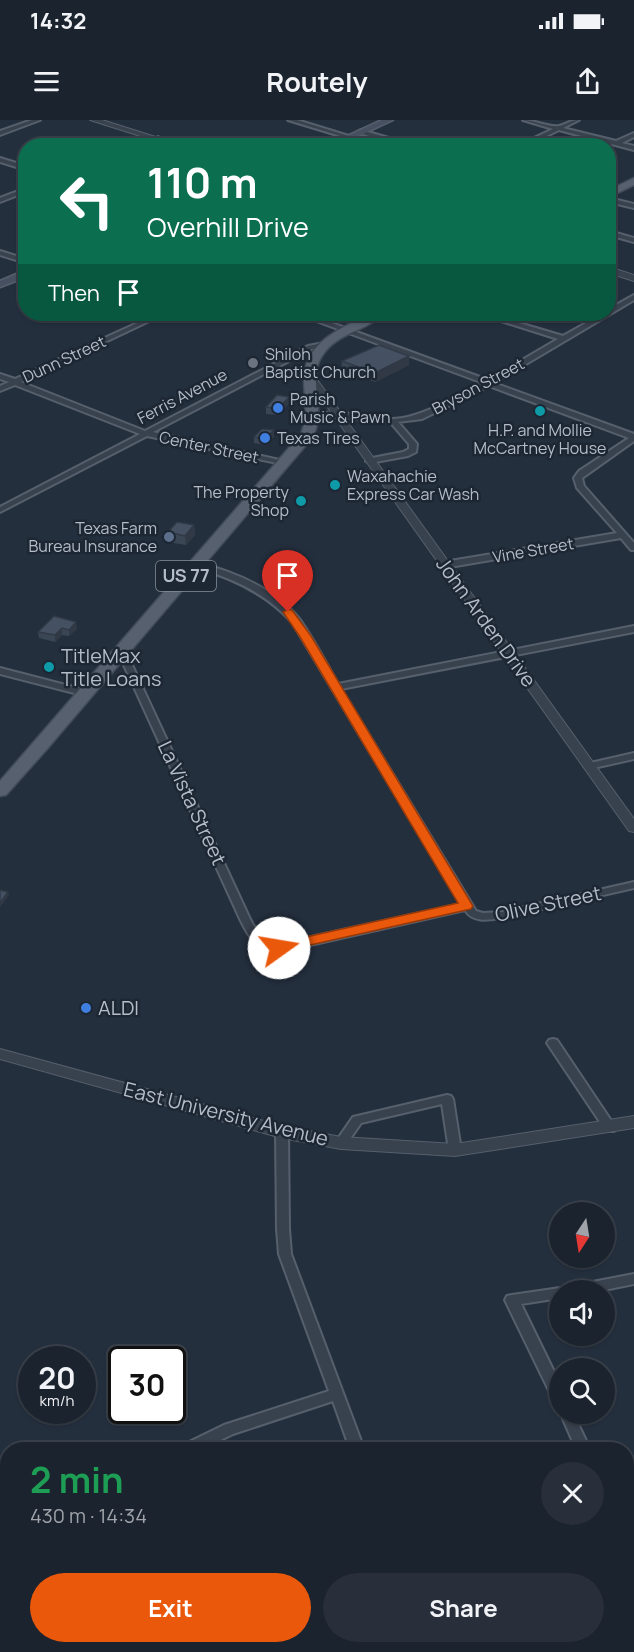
<!DOCTYPE html>
<html lang="en">
<head>
<meta charset="utf-8">
<style>
	:root { --surface:#1b232e; --page:#282f3a; --text:#f1f3f6; --muted:#a0a4aa; --line:#39404a; --accent:#ea580c }
	body { margin:0; font-family:Manrope,sans-serif; background:var(--page); color:var(--text); height:100vh; display:flex; flex-direction:column; font-size:22px; white-space:nowrap }
	* { box-sizing:border-box; margin:0 }
	p { font-size:20px; color:var(--muted) }
	.icon { flex:none; width:33px; height:33px; fill:none; stroke:currentColor; stroke-width:2; stroke-linecap:round; stroke-linejoin:round }
	.map { position:relative; flex:1; overflow:hidden }
	.panel { position:absolute; left:0px; top:1322px; width:634px; height:212px; display:flex; flex-direction:column; background:var(--surface); border-radius:24px 24px 0 0; box-shadow:0 2px 4px #0004,0 0 0 2px var(--line) }
	.panel>* { flex:none }
	.banner { position:absolute; left:18px; top:18px; width:598px; height:183px; border-radius:24px; box-shadow:0 2px 4px #0004,0 0 0 2px var(--line); background:#0b6e4f; color:#fff; overflow:hidden }
	.needle { width:39px; rotate:192deg }
	.controls { position:absolute; left:549px; top:1082px; display:grid; gap:12px }
	.controls a { display:grid; place-items:center; width:66px; height:66px; border-radius:50%; background:var(--surface); box-shadow:0 2px 4px #0004,0 0 0 2px var(--line); font-size:30px }
	.speed { position:absolute; left:18px; top:1226px; display:flex; gap:12px; font-size:30px; font-weight:700; text-align:center }
	.speed>* { display:grid; place-content:center; width:78px; height:78px; border-radius:50%; background:var(--surface); box-shadow:0 2px 4px #0004,0 0 0 2px var(--line); line-height:1 }
	.speed small { font-size:15px; font-weight:400 }
	.speed .limit { border:3px solid #111; border-radius:9px; background:#fff; color:#111 }
	.pin { position:absolute; display:grid; place-items:center; width:51px; height:51px; color:#fff; margin:-62px -26px; border-radius:50% 50% 50% 0; rotate:-45deg; box-shadow:0 0 6px #0007 }
	.pin .icon { rotate:45deg }
	.me { position:absolute; width:66px; margin:-33px; rotate:77deg; stroke-linejoin:round; filter:drop-shadow(0 0 4px #0008) }
	.turn { display:flex; align-items:center; gap:21px; height:126px; padding:0 30px; font-size:27px }
	.turn .icon { width:78px; height:78px; stroke-width:2.5 }
	.turn b { display:block; font-size:42px; line-height:51px }
	.then { display:flex; align-items:center; height:57px; padding:0 30px; background:#0003; gap:12px; font-size:22px }
	.round { display:grid; place-items:center; flex:none; width:63px; height:63px; border-radius:32px; background:var(--page) }
	.headline { display:flex; align-items:center; justify-content:space-between; height:102px; padding:0 30px }
	h1 { font-size:36px; font-weight:700; line-height:45px; color:#1e9e55 }
	.cta { display:flex; gap:12px; margin-top:auto; padding:12px 30px }
	.cta a { flex:1; height:69px; border-radius:36px; background:var(--accent); color:#fff; font-size:24px; font-weight:700; line-height:69px; text-align:center }
	.cta a+a { background:var(--page); color:var(--text) }
	.status { display:flex; justify-content:space-between; align-items:center; height:42px; padding:0 30px; background:var(--surface); direction:ltr }
	.status svg { height:16px; fill:currentColor }
	header { display:flex; justify-content:space-between; align-items:center; height:78px; padding:0 30px; background:var(--surface); font-size:27px; font-weight:700 }
	.map>svg:first-child { display:block }
	.lines { fill:none; stroke-linecap:round; stroke-linejoin:round }
	.minor-casing { stroke:#565f6c; stroke-width:4 }
	.tertiary-casing { stroke:#565f6c; stroke-width:2 }
	.secondary-casing { stroke:#565f6c; stroke-width:3 }
	.primary-casing { stroke:#414a57; stroke-width:3 }
	.minor { fill:#38414e; fill-rule:evenodd }
	.tertiary { fill:#38414e; fill-rule:evenodd }
	.secondary { fill:#465061; fill-rule:evenodd }
	.primary { fill:#56606e; fill-rule:evenodd }
	.wall { fill:#3b4654 }
	.shaded-wall { fill:#303945 }
	.building { fill:#455162; stroke:#303945; stroke-width:1.5 }
	.route { fill:#ea580c; stroke:#983908; stroke-width:1.5 }
	.worship-dot { fill:#6b7280; stroke:#1d2633; stroke-width:2 }
	.shop-dot { fill:#3f7fe0; stroke:#1d2633; stroke-width:2 }
	.culture-dot { fill:#0f9aa8; stroke:#1d2633; stroke-width:2 }
	.service-dot { fill:#5c6f8a; stroke:#1d2633; stroke-width:2 }
	.labels { text-anchor:middle; stroke-width:5; stroke-linejoin:round; paint-order:stroke }
	.far-poi-label { font-size:16px; fill:#b4bcc9; stroke:#1d2633; text-anchor:start }
	.far-street-label { font-size:16px; fill:#b4bcc9; stroke:#1d2633 }
	.shield { fill:#1d2633; stroke:#878f9c; stroke-width:1.5 }
	.shield-label { font-size:18px; font-weight:bold; fill:#b4bcc9 }
	.street-label { font-size:20px; fill:#b4bcc9; stroke:#1d2633 }
	.poi-label { font-size:20px; fill:#b4bcc9; stroke:#1d2633; text-anchor:start }
</style>
</head>
<body>
<div class="status"><b>14:32</b><svg viewBox="0 0 49 12"><path d="M0 12V9h3v3zM5 12V6h3v6zM10 12V3h3v9zM15 12V0h3v12zM26 1h20v11H26zM47 4h2v5h-2z"/></svg></div>
<header><svg class="icon" aria-label="menu" viewBox="0 0 24 24"><path d="M4 6h16M4 12h16M4 18h16"/></svg>Routely<svg class="icon" aria-label="share" viewBox="0 0 24 24"><path d="M12 15V3M7 8l5-5 5 5M5 13v7h14v-7"/></svg></header>
<div class="map">
<svg width="634" height="1532" viewBox="0 0 634 1532">
	<rect width="100%" height="100%" fill="#242f3e"/>
	<g class="lines">
		<g class="minor-casing">
			<path id="minor" d="M32,0H40L0,15V11Z
				M288,0H297L352,17L347,18Z
				M523,0C534,0 550,8 559,6C567,4 571,0 579,0L563,8L616,21L634,13V17L622,23L634,26V30L559,10L526,26H517L553,9Z
				M361,10L413,25L414,26H403L359,13V11Z
				M158,17L160,18V20L147,26H138Z
				M0,38L26,46V50L0,42Z
				M26,68V72L0,82V78Z
				M609,78L634,84V88L609,82Z
				M609,111L634,118V122L609,115Z
				M0,131L26,139V143L0,135Z
				M634,175V180L494,263L634,314V321L582,358L584,366L634,423V430H631L621,418L444,448L440,445L444,442L617,413L577,368L574,358L579,351L629,318L489,266L422,299L398,302L417,324L416,332L408,336L370,343L366,341L367,339L403,332L409,329V324L391,303L338,297L314,299L310,297C329,286 371,299 393,299C422,298 456,276 483,263L300,195L299,194H307L488,260L558,219L482,195L481,194H489L563,216L602,194H609V189Z
				M157,194H164L21,262L145,311L308,226L329,222V224L312,229L153,312L284,341L288,343L287,345L147,316L0,392V387L140,314L15,265L0,271V266L9,262L0,259V254L15,259Z
				M196,442C234,452 276,468 300,500C314,520 326,543 338,564L634,506V512L341,569L476,791L483,793L502,792L634,762V768L502,798C488,800 473,803 465,790L279,832C257,830 249,818 240,799L118,532L119,530H125L126,532L250,799C257,813 263,823 279,824L461,784L292,502C265,473 232,457 193,447L192,445Z
				M0,548L89,571L91,573L86,576L0,554Z
				M634,633V639L589,649L584,646L586,644Z
				M553,919L557,920L614,1005L616,1008L614,1011H606L549,926L547,923L549,920Z
				M447,975L451,976L453,979L461,1030L459,1033H451L449,1030L442,984L361,1003L345,1026H337L335,1023L353,997Z
				M282,1008L286,1009L288,1012L289,1109L291,1134L364,1329H350L333,1281L233,1314L202,1329H181L183,1325L224,1305L329,1271L279,1134L277,1109L276,1012L278,1009Z
				M634,1154V1164L604,1170H570L572,1166L577,1165Z
				M560,1168L565,1170H560V1178L521,1184L560,1264V1285L555,1283L505,1180L507,1176L512,1175Z
				M560,1292L573,1293L590,1329H576Z
				M634,1391V1403L627,1405V1393Z
				M627,1414L632,1415L634,1419V1441L629,1439L627,1435Z
				M36,1526H52L49,1532H32Z
				M65,1526H89L92,1527L95,1532H70Z
				M162,1526H213L210,1531L208,1532H159Z
				M426,1526H442L445,1532H429Z"/>
		</g>
		<g class="tertiary-casing">
			<path id="tertiary" d="M90,0H102L184,26H172Z
				M609,147L634,155V161L609,153Z
				M307,254H313L634,699V712L629,711L307,258Z
				M0,929L282,1006L341,1017L455,1024L634,996V1008L455,1036L341,1029L282,1018L0,939Z"/>
		</g>
		<g class="secondary-casing">
			<path id="secondary" d="M382,0H393L337,26H325Z
				M26,150V157L0,167V161Z"/>
		</g>
		<g class="primary-casing">
			<path id="primary" d="M634,58V65L609,77V70Z
				M370,194H384C366,211 336,213 322,236C306,260 328,290 312,318L47,629L6,675L0,676V661L301,314C308,296 305,282 304,263C302,224 340,208 370,194Z"/>
		</g>
		<use href="#minor" class="minor"/>
		<use href="#tertiary" class="tertiary"/>
		<use href="#secondary" class="secondary"/>
		<use href="#primary" class="primary"/>
	</g>
	<path class="wall" d="M342,241L409,245L375,262L341,250Z
		M289,277V283L278,295L266,294V287Z
		M274,316L265,325L254,323V317Z
		M194,405L195,415L186,425L168,422V412Z
		M54,496L77,509L69,516L62,515L55,522L39,518L38,512Z"/>
	<path class="shaded-wall" d="M615,93L614,101L609,103V95Z
		M409,236V245L375,262V253Z
		M289,277V283L278,295V289Z
		M274,310V316L265,325V319Z
		M194,405L195,415L186,425L185,416Z
		M76,502L77,509L69,516V510Z
		M62,508V515L55,522V515Z
		M8,772L9,775L0,787V783Z"/>
	<path class="building" d="M609,91L615,93L609,95Z
		M379,225L409,236L375,253L342,241Z
		M277,275L289,277L278,289L266,287Z
		M262,309L274,310L265,319L254,317Z
		M177,402L194,405L185,416L168,412Z
		M54,496L76,502L69,510L62,508L55,515L38,512Z
		M0,770L8,772L0,783Z"/>
	<path class="route" d="M288,489L292,490L311,516L473,786L471,789L279,832L272,828L279,823L458,783L300,517L283,492Z"/>
	<circle class="worship-dot" cx="253" cy="243" r="6"/>
	<g class="shop-dot">
		<circle cx="278" cy="288" r="6"/>
		<circle cx="265" cy="318" r="6"/>
		<circle cx="86" cy="888" r="6"/>
	</g>
	<g class="culture-dot">
		<circle cx="540" cy="291" r="6"/>
		<circle cx="335" cy="365" r="6"/>
		<circle cx="301" cy="381" r="6"/>
		<circle cx="49" cy="547" r="6"/>
	</g>
	<circle class="service-dot" cx="169" cy="417" r="6"/>
	<g class="labels">
		<g class="far-poi-label">
			<text x="265" y="240">Shiloh<tspan x="265" dy="18">Baptist Church</tspan></text>
			<text x="290" y="285">Parish<tspan x="290" dy="18">Music &amp; Pawn</tspan></text>
			<text x="540" y="316" text-anchor="middle">H.P. and Mollie<tspan x="540" dy="18">McCartney House</tspan></text>
			<text x="277" y="324">Texas Tires</text>
			<text x="347" y="362">Waxahachie<tspan x="347" dy="18">Express Car Wash</tspan></text>
			<text x="289" y="378" text-anchor="end">The Property<tspan x="289" dy="18">Shop</tspan></text>
			<text x="157" y="414" text-anchor="end">Texas Farm<tspan x="157" dy="18">Bureau Insurance</tspan></text>
		</g>
		<g class="far-street-label">
			<text transform="translate(64 239) rotate(-25)" y="6">Dunn Street</text>
			<text transform="translate(478 266) rotate(-28)" y="6">Bryson Street</text>
			<text transform="translate(182 276) rotate(-28)" y="6">Ferris Avenue</text>
			<text transform="translate(209 327) rotate(12)" y="6">Center Street</text>
			<text transform="translate(533 430) rotate(-10)" y="6">Vine Street</text>
		</g>
		<rect class="shield" x="156" y="441" width="60" height="30" rx="4.5"/>
		<g class="shield-label">
			<text x="186" y="462">US 77</text>
		</g>
		<g class="street-label">
			<text transform="translate(486 502) rotate(54)" y="7">John Arden Drive</text>
			<text transform="translate(192 683) rotate(65)" y="7">La Vista Street</text>
			<text transform="translate(548 784) rotate(-12)" y="7">Olive Street</text>
			<text transform="translate(226 994) rotate(14)" y="7">East University Avenue</text>
		</g>
		<g class="poi-label">
			<text x="61" y="543">TitleMax<tspan x="61" dy="23">Title Loans</tspan></text>
			<text x="98" y="895">ALDI</text>
		</g>
	</g>
</svg>
<div class="controls">
<a><svg class="needle" viewBox="-14 -14 28 28"><path d="M0-13l5 13h-10z" fill="#e53935"/><path d="M0 13l5-13h-10z" fill="#a0a4aa"/></svg></a>
<a><svg class="icon" aria-label="sound" viewBox="0 0 24 24"><path d="M4 9h4l5-4v14l-5-4H4zM17 9q2 3 0 6"/></svg></a>
<a><svg class="icon" aria-label="search" viewBox="0 0 24 24"><circle cx="10" cy="10" r="6"/><path d="M15 15l6 6"/></svg></a>
</div>
<div class="speed"><div>20<small>km/h</small></div><div class="limit">30</div></div>
<div class="pin" style="left:288px;top:492px;background:#d93025"><svg class="icon" aria-label="arrive" viewBox="0 0 24 24"><path d="M6 21V4h12l-3 4 3 4H6"/></svg></div>
<svg class="me" style="left:279px;top:828px" viewBox="-20 -20 40 40"><circle r="19" fill="#fff"/><path d="M0-13L10 11 0 6-10 11z" fill="#ea580c"/></svg>
<div class="banner">
<div class="turn"><svg class="icon" aria-label="left" viewBox="0 0 24 24"><path d="M17 20v-9H6M10 6l-5 5 5 5"/></svg><div><b>110 m</b>Overhill Drive</div></div>
<div class="then">Then<svg class="icon" aria-label="arrive" viewBox="0 0 24 24"><path d="M6 21V4h12l-3 4 3 4H6"/></svg></div>
</div>
<section class="panel">
<div class="headline"><div><h1>2 min</h1><p>430 m · 14:34</p></div><a class="round"><svg class="icon" aria-label="close" viewBox="0 0 24 24"><path d="M6 6l12 12M18 6L6 18"/></svg></a></div>
<div class="cta"><a>Exit</a><a>Share</a></div>
</section>
</div>
</body>
</html>
